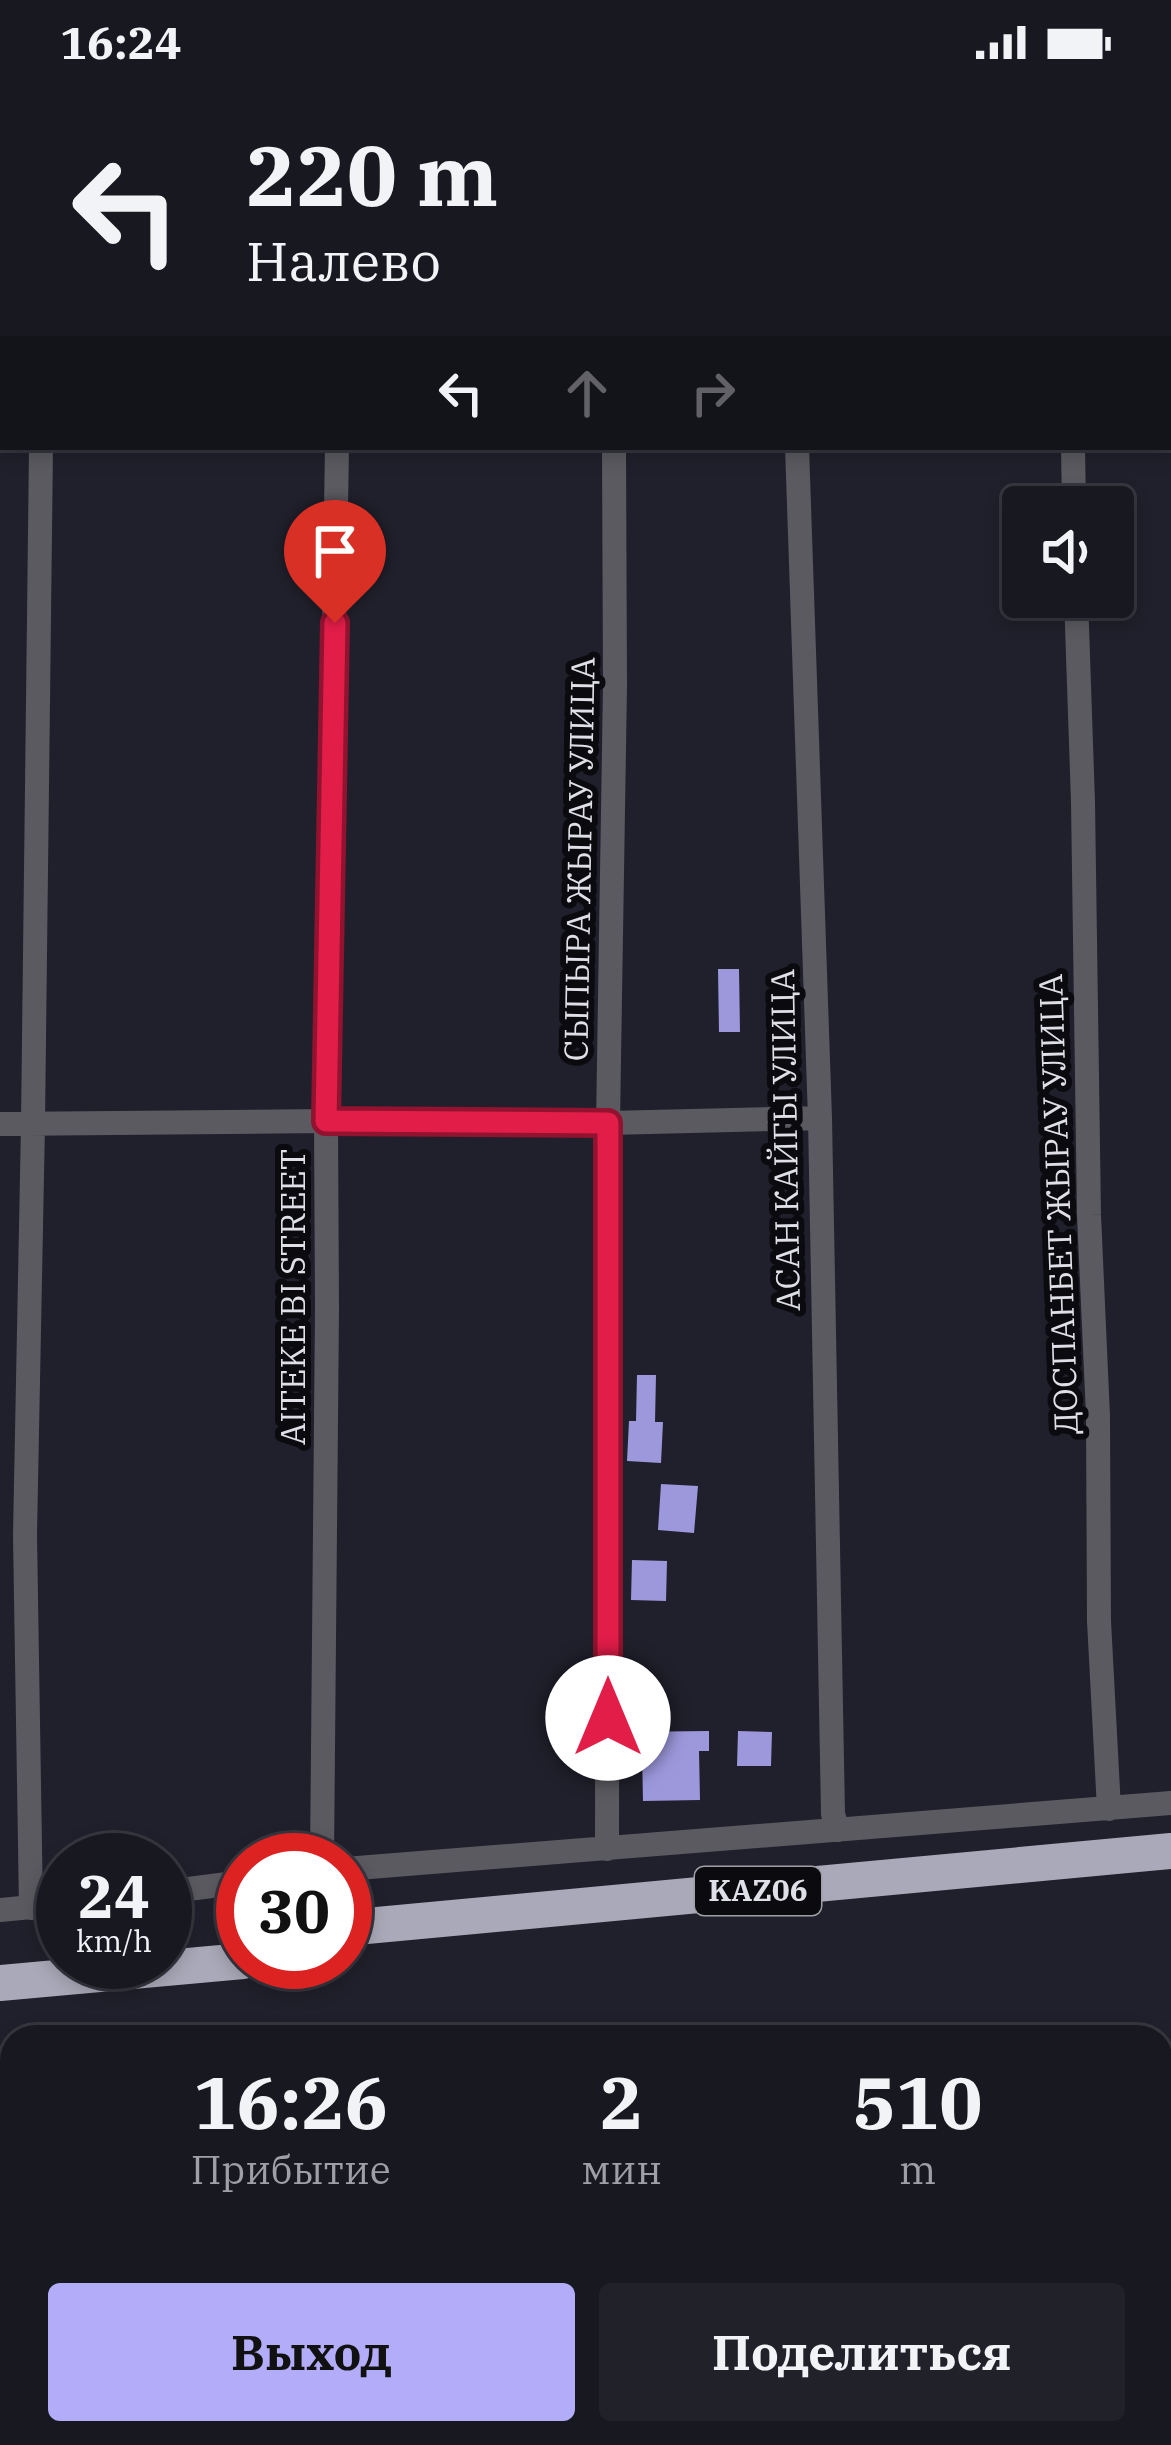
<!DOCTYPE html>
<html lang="ru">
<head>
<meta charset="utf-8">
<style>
	:root { --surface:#181821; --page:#21212a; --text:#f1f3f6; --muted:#9fa0a5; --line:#36373f; --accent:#b3adf9 }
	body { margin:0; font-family:"IBM Plex Serif",serif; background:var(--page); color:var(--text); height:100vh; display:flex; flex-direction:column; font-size:45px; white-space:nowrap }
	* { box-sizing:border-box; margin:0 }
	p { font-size:39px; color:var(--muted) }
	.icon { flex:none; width:66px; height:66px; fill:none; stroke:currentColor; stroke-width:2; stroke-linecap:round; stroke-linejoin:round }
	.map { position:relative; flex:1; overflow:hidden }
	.side { position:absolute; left:0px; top:1941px; width:1173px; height:420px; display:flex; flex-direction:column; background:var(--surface); border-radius:36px 36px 0 0; box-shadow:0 6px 18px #0003,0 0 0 3px var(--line) }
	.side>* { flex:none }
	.hud { position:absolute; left:0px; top:0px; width:1173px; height:366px; box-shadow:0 6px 18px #0003,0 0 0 3px var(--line); background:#181821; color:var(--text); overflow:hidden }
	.buttons { position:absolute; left:1002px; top:402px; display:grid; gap:24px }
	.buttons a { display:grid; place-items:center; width:132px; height:132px; border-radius:12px; background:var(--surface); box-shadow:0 6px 18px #0003,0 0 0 3px var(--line); font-size:60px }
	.speed { position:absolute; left:36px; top:1749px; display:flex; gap:24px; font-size:60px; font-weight:700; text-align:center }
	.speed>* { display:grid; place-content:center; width:156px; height:156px; border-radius:50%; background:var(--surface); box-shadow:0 6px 18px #0003,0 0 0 3px var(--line); line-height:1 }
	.speed small { font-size:30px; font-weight:400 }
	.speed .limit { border:18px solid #d22; background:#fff; color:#111 }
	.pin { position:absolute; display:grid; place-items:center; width:102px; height:102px; color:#fff; margin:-123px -51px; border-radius:50% 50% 50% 0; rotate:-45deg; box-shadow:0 0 12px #0007 }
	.pin .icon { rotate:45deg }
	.me { position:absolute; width:132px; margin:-66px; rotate:0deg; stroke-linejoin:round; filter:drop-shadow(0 0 9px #0008) }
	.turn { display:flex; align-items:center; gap:42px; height:252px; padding:0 48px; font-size:54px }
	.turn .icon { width:156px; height:156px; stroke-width:2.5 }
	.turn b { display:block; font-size:84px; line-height:102px }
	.lanes { display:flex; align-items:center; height:114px; padding:0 48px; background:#0003; justify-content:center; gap:60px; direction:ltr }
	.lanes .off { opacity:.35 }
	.eta { display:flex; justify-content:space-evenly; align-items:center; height:204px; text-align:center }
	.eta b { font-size:72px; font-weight:700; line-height:84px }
	.button { display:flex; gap:24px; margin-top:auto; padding:24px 48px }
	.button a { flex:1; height:138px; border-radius:12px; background:var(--accent); color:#111; font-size:48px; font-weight:700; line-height:138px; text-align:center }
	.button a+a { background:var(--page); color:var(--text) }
	.status { display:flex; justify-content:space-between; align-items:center; height:84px; padding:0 60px; background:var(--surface); direction:ltr }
	.status svg { height:33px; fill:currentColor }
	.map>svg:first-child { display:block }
	.grass { fill:url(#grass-tufts) }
	.forest { fill:url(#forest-crowns) }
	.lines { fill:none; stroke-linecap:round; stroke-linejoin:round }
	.canal { stroke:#605997; stroke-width:18 }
	.building { fill:#9d98dc }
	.path { stroke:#5d5d67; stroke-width:3; stroke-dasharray:6 6; stroke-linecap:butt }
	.minor { stroke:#5a5a60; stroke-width:24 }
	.highway { stroke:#a9a9b9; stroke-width:36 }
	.route-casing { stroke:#92132f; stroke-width:30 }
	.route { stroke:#e11d48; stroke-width:21 }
	.labels { text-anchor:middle; stroke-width:12; stroke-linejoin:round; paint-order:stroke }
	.shield { fill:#0a0a0f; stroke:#9f9fa6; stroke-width:3 }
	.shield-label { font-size:30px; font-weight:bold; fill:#dfdfe7 }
	.street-label { font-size:33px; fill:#dfdfe7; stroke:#0a0a0f }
</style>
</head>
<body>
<div class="status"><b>16:24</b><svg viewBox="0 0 49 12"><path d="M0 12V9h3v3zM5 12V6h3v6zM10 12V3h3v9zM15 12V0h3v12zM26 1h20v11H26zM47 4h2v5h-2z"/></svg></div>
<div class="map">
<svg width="1171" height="2361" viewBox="0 0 1171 2361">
	<defs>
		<pattern id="grass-tufts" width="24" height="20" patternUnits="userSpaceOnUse" patternTransform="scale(3)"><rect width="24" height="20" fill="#38335e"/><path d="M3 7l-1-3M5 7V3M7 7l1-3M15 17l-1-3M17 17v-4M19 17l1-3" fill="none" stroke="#545075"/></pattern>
		<pattern id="forest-crowns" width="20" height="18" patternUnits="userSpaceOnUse" patternTransform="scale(3)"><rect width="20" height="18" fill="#38335e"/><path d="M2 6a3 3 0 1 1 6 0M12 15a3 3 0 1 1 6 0" fill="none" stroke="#545075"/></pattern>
	</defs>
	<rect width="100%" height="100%" fill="#20202c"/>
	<path class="grass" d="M12,2135V2349H940L942,2361H0V2136Z"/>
	<path class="forest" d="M12,2162V2349H107L75,2354L72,2361H0V2163Z
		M228,2349H494L495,2361H233Z
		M594,2349H927L930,2361H595Z"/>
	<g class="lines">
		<path class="canal" d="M1161,2018H1171
			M0,2054H12"/>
	</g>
	<path class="building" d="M718,885H739L740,948H719Z
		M637,1291H656L655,1338H663L661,1379L627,1377L629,1337H636Z
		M661,1400L698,1402L694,1449L658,1446Z
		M632,1476L667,1477L666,1517L631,1516Z
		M709,1647V1667H699L700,1716L643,1717L642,1667L625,1668V1648Z
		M738,1647L772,1648L771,1682H737Z"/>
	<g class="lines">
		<path class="path" d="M136,2349L128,2351L138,2361
			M184,2349L185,2361
			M218,2349L224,2361
			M92,2361L128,2351
			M208,2361L216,2349"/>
		<path class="minor" d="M336,0V3
			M788,0V3
			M1068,0V3
			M45,3V0
			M618,3V0
			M797,363L820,1034L833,1730L838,1746
			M1073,363L1074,423
			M1076,513L1083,718L1089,1131L1098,1332L1099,1537L1109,1725
			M0,1040L326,1037L608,1039L820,1034
			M607,1765L608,1039L615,601L614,363
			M322,1776L327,1225L326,1037L337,363
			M345,1785L1171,1719
			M165,1808L243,1798
			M31,1824L25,1451L33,1040L41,363
			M0,1826L63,1820"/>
		<path class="highway" d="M345,1844L1171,1767
			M0,1899L243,1877"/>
	</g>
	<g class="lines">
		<g class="route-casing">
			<path id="route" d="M335,539L326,1037L608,1039V1634"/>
		</g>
		<use href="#route" class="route"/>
	</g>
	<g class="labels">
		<rect class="shield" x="695" y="1783" width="126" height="48" rx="9"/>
		<g class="shield-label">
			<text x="758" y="1817">KАZ06</text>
		</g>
		<g class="street-label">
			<text transform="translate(579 775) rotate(-89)" y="12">СЫПЫРА ЖЫРАУ УЛИЦА</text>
			<text transform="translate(785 1056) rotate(-91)" y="12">АСАН КАЙГЫ УЛИЦА</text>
			<text transform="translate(1058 1120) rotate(-92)" y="12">ДОСПАНБЕТ ЖЫРАУ УЛИЦА</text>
			<text transform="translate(293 1213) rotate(-90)" y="12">AITEKE BI STREET</text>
		</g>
	</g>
</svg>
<div class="buttons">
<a><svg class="icon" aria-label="sound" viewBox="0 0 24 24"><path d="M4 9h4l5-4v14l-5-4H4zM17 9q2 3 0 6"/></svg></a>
</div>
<div class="speed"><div>24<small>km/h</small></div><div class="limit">30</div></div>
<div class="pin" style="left:335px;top:539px;background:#d93025"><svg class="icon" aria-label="arrive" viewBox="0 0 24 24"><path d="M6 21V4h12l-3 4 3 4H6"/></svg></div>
<svg class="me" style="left:608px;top:1634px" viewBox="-20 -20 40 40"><circle r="19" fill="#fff"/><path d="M0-13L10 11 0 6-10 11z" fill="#e11d48"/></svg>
<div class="hud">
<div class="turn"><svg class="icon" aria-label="left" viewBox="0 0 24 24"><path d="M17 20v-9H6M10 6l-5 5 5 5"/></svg><div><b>220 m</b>Налево</div></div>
<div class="lanes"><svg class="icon" aria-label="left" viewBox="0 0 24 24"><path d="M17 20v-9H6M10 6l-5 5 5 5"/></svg><svg class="icon off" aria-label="ahead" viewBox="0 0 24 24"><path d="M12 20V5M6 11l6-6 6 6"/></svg><svg class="icon off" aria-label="right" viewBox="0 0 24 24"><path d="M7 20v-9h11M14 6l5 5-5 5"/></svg></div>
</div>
<section class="side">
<div class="eta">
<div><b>16:26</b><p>Прибытие</p></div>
<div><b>2</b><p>мин</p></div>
<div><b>510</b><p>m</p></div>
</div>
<div class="button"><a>Выход</a><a>Поделиться</a></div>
</section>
</div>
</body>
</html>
